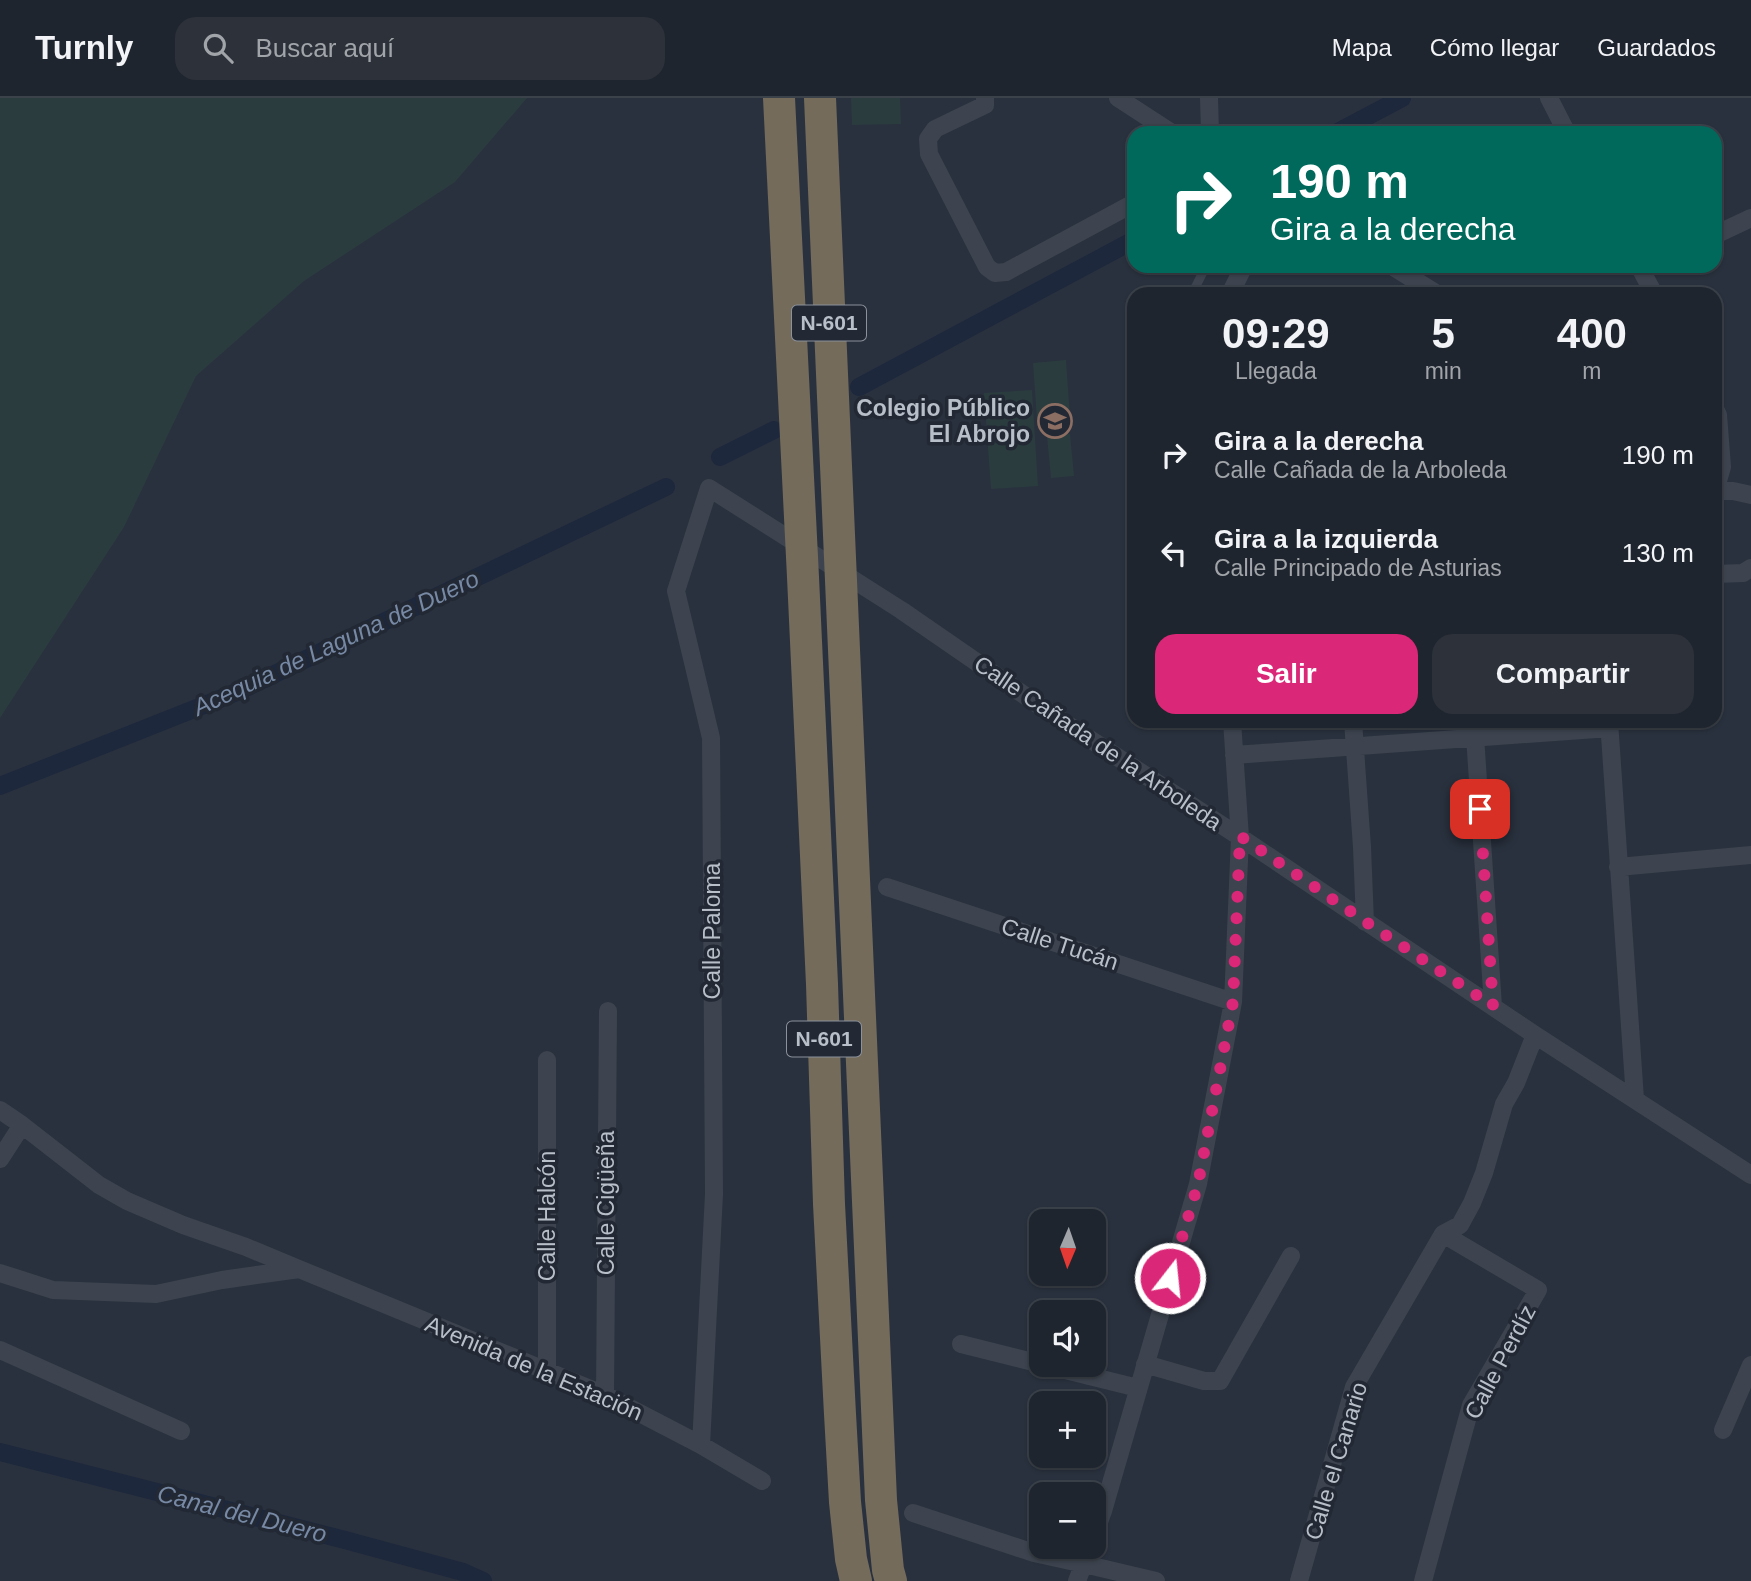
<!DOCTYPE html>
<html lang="es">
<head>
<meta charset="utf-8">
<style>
	:root { --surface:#1f252e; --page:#2c313a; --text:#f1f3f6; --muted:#a1a5aa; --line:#3c424a; --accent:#db2777 }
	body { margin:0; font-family:Helvetica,sans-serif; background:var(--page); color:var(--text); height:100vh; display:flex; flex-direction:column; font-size:26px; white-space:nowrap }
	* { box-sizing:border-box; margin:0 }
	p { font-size:23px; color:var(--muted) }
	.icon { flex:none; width:38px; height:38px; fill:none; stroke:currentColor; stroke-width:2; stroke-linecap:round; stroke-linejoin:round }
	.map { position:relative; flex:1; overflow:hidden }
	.sheet { position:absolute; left:1127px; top:189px; width:595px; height:441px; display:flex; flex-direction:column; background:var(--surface); border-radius:21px; box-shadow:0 2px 5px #0004,0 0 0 2px var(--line) }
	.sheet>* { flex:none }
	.banner { position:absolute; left:1127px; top:28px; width:595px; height:147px; border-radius:21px; box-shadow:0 2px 5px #0004,0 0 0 2px var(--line); background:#00695c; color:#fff; overflow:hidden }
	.needle { width:46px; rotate:182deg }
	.buttons { position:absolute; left:1029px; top:1111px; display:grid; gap:14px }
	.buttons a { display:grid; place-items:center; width:77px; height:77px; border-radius:14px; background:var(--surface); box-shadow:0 2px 5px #0004,0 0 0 2px var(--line); font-size:35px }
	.pin { position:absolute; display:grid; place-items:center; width:60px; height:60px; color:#fff; margin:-30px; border-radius:14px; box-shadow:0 4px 10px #0006 }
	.me { position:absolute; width:77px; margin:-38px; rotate:16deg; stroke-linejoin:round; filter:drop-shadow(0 0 5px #0008) }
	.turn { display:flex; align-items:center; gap:24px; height:147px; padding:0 28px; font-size:32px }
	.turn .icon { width:91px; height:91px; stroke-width:2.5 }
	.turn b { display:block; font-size:49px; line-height:60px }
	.eta { display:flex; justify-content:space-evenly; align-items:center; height:119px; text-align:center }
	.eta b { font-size:42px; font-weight:600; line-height:49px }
	.button { display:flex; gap:14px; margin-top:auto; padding:14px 28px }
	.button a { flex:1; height:80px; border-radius:21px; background:var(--accent); color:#fff; font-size:28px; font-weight:600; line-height:80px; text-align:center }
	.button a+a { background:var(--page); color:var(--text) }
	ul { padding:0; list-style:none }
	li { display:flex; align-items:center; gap:21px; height:98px; padding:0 28px }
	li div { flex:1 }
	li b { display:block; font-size:26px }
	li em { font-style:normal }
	header { display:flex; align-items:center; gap:42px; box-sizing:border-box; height:98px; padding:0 35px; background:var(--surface); border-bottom:2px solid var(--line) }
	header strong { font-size:33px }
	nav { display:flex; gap:38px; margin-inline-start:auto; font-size:24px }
	.search { width:490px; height:63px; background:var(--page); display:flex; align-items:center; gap:18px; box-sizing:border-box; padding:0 24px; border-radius:21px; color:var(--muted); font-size:26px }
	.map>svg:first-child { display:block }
	.green { fill:#2b3c3f }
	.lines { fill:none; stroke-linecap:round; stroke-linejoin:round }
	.canal { stroke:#1d283c; stroke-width:18 }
	.lane { stroke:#3d444f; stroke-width:9 }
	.street { stroke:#3d444f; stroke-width:18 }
	.highway { stroke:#746b5b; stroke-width:32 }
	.route { stroke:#db2777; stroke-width:12; stroke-dasharray:0 21.6 }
	.labels { text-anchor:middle; stroke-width:7; stroke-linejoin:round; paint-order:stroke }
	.shield { fill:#222934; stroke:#8c929c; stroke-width:2 }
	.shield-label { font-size:21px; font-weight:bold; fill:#b9bfc9 }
	.poi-label { font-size:23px; font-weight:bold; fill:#b9bfc9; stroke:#222934; text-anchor:end }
	.street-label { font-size:23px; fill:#b9bfc9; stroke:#222934 }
	.water-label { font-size:24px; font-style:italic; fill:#7789a4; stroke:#222934 }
</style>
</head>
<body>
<header>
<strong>Turnly</strong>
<div class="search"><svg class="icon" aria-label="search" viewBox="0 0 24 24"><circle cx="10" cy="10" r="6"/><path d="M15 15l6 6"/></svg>Buscar aquí</div>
<nav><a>Mapa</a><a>Cómo llegar</a><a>Guardados</a></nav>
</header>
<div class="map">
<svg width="1751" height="1483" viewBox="0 0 1751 1483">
	<rect width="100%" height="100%" fill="#29313e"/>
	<path class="green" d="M0,0H527L455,84L304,183L196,278L124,429L0,620Z
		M851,0H900L901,26L852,27Z
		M1066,262L1070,319L1037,322L1033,265Z
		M1032,292L1038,388L991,391L984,295Z
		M1070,336L1074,378L1051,380L1047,338Z"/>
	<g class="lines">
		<path class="canal" d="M1336,35L1402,0
			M859,289L1134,142
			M720,359L774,332
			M0,688L237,594L666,389
			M0,1354L345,1442L463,1474L483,1483"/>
		<path class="lane" d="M1202,196L1194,192L1206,168"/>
		<path class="street" d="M985,0V7L935,31L928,41L929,56L987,169L995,175L1006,174L1134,105
			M1118,0L1172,35
			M1209,0L1210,35
			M1549,0L1567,35
			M1715,137L1751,120
			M1392,168L1437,196
			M1639,168L1654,196
			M1230,196L1244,168
			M1715,311L1718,317L1722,369L1715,393
			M1715,393H1733L1751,397
			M1715,476L1743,475L1751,470
			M1353,623L1362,749L1365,824
			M1474,623L1493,908
			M1609,623L1635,1001
			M1234,657C1360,649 1485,638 1610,630
			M1618,769L1751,757
			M887,789L1233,904
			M0,1012L22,1027L99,1087L127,1103L183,1127L246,1149L299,1171L605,1297L701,1347L762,1383
			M0,1061L22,1027
			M1443,1136L1460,1127L1472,1105L1484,1075L1504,1006L1516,985L1535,937
			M0,1175L53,1192L156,1196L222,1182L299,1171
			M961,1246L1041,1266
			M0,1252L181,1333
			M1145,1266L1204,1283H1220L1291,1158
			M1045,1267L1138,1290
			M547,1273V962
			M605,1297L608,913
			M1723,1332L1751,1267
			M701,1347L714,1096L711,640L676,493L709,390L901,512L1056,619L1240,739L1535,937L1751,1077
			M913,1415L1034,1455L1084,1466L1156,1483
			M1094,1438L1103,1413L1198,1086L1233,904L1240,739L1232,623
			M1077,1483L1090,1449
			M1299,1483L1354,1289L1443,1136
			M1423,1483L1471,1307L1538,1192L1443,1136"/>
		<path class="highway" d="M779,0L803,479L822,886L829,1106L840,1316L845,1404L851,1461L856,1483
			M820,0L881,1402L888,1472L891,1483"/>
	</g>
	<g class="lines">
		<path class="route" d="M1170,1180L1198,1086L1233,904L1240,738L1366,824L1493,908L1480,711"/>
	</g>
	<defs>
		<g id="school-ring" transform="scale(1.75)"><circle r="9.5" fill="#222934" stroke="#8d6e63" stroke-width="1.5"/><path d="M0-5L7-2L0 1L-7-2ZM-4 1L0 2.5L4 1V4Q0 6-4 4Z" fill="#8d6e63"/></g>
	</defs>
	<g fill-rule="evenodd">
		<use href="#school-ring" x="1055" y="323"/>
	</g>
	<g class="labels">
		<g class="shield">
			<rect x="792" y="207.5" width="74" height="35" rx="5"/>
			<rect x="787" y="923.5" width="74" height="35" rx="5"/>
		</g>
		<g class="shield-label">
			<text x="829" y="232">N-601</text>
			<text x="824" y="948">N-601</text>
		</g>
		<g class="poi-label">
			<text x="1030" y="318">Colegio Público<tspan x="1030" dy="26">El Abrojo</tspan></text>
		</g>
		<g class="street-label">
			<text transform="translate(1098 645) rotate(34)" y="8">Calle Cañada de la Arboleda</text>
			<text transform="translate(712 833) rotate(-90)" y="8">Calle Paloma</text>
			<text transform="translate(1060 846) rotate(18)" y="8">Calle Tucán</text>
			<text transform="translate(606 1105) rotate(-90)" y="8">Calle Cigüeña</text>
			<text transform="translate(547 1118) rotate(-90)" y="8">Calle Halcón</text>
			<text transform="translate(1500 1264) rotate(-62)" y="8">Calle Perdíz</text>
			<text transform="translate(534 1270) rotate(23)" y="8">Avenida de la Estación</text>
			<text transform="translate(1336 1363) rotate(-73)" y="8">Calle el Canario</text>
		</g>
		<g class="water-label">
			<text transform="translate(336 545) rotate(-25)" y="8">Acequia de Laguna de Duero</text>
			<text transform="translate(242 1416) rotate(14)" y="8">Canal del Duero</text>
		</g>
	</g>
</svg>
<div class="buttons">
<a><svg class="needle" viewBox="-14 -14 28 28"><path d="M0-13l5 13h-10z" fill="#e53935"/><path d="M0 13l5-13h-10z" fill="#a1a5aa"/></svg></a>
<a><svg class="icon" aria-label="sound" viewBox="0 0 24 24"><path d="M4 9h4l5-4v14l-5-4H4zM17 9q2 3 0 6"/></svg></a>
<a>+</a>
<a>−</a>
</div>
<div class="pin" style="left:1480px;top:711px;background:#d93025"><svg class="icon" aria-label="arrive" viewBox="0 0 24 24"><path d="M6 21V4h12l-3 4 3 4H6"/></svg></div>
<svg class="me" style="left:1170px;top:1180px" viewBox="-20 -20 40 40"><circle r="17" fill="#db2777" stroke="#fff" stroke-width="3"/><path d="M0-11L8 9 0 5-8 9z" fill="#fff"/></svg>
<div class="banner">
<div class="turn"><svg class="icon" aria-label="right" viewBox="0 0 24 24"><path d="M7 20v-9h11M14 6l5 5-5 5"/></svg><div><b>190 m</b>Gira a la derecha</div></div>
</div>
<section class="sheet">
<div class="eta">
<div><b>09:29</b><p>Llegada</p></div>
<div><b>5</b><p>min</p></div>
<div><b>400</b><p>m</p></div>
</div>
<ul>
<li><svg class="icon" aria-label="right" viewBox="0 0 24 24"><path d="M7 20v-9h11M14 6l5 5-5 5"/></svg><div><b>Gira a la derecha</b><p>Calle Cañada de la Arboleda</p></div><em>190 m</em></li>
<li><svg class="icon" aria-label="left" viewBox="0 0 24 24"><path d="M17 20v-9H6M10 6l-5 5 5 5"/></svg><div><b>Gira a la izquierda</b><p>Calle Principado de Asturias</p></div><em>130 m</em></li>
</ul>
<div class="button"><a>Salir</a><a>Compartir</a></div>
</section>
</div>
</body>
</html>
